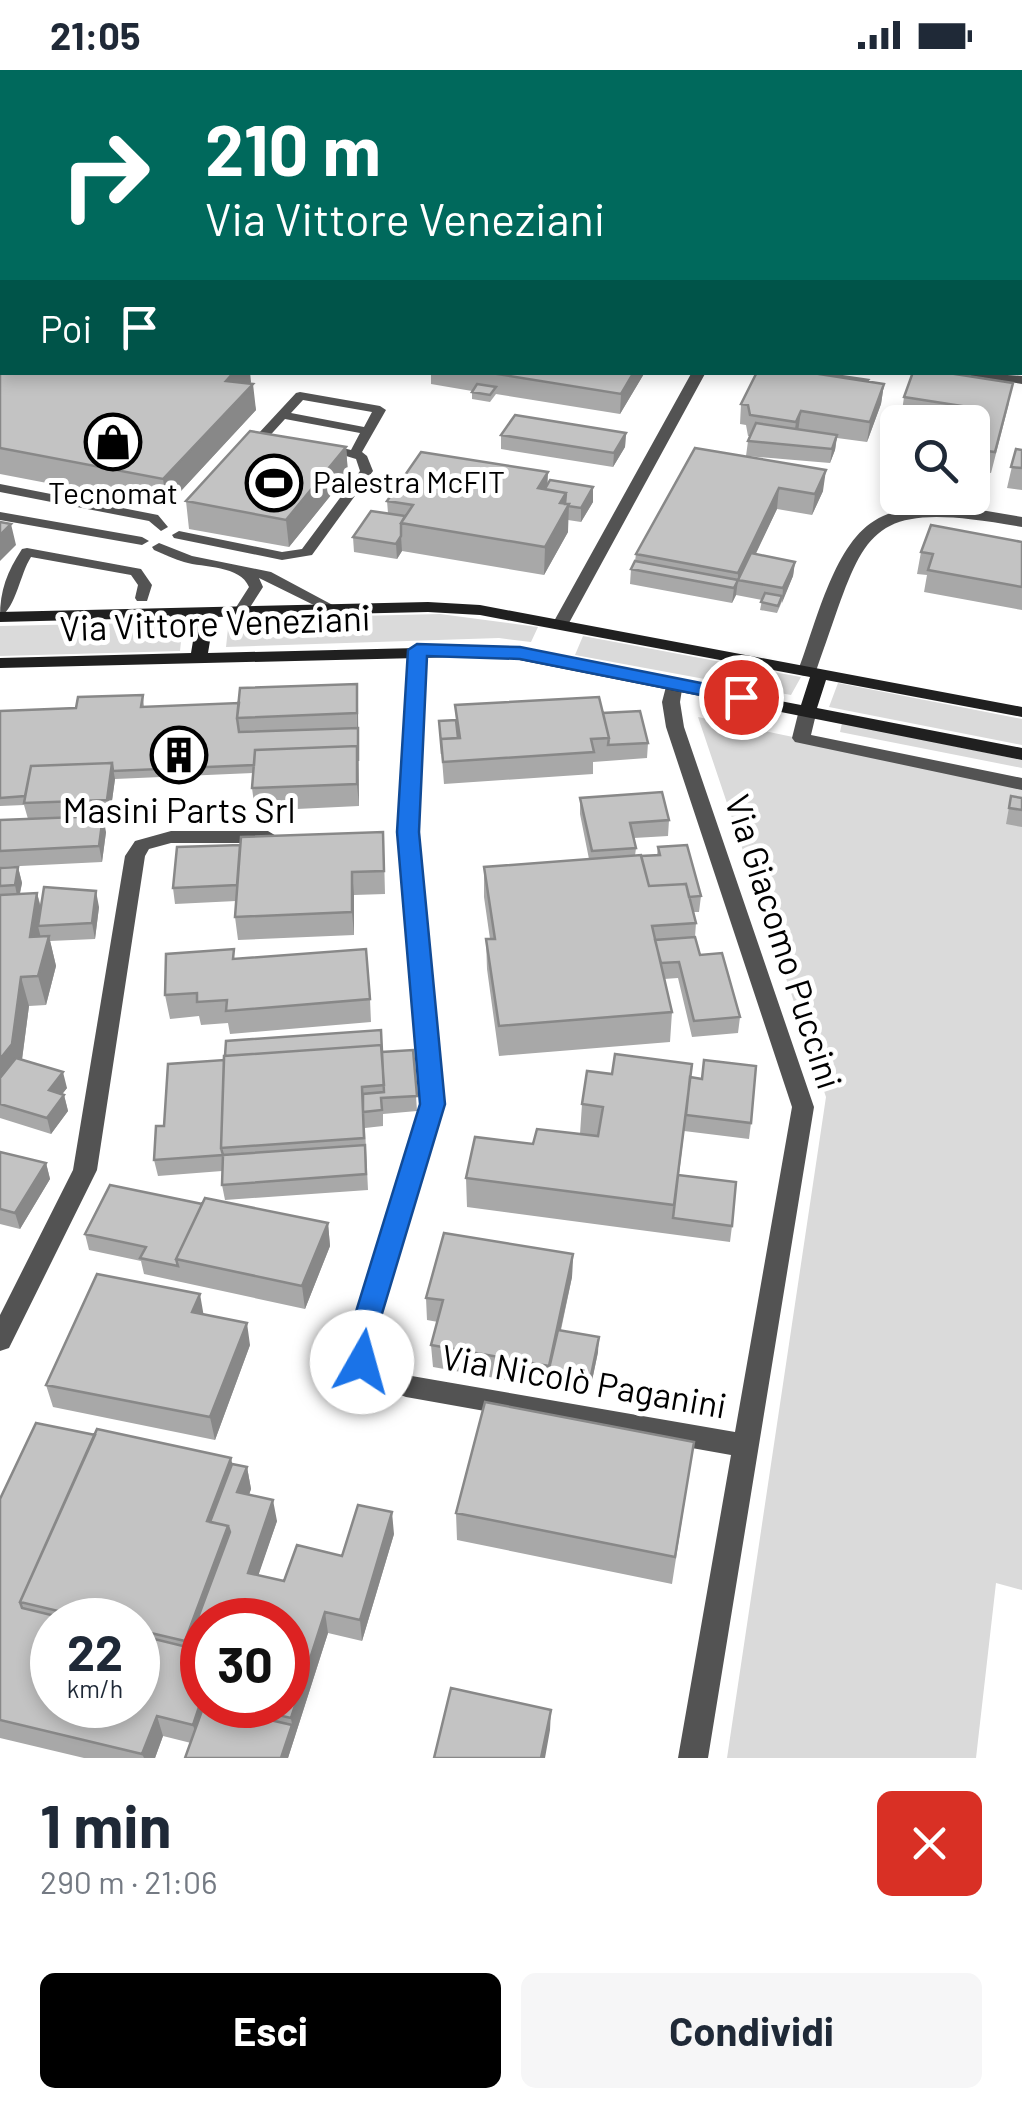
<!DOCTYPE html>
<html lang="it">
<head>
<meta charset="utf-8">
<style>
	:root { --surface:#fff; --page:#f6f6f7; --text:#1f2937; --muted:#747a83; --accent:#000 }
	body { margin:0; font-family:Barlow,sans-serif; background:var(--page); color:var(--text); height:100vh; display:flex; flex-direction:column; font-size:38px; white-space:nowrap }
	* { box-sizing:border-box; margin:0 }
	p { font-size:32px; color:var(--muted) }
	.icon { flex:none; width:55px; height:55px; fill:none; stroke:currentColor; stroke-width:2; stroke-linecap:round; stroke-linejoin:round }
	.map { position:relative; height:1688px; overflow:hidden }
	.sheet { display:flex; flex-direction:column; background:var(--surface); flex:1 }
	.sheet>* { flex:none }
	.hud { position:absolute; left:0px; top:0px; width:1022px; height:305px; box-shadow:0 5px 15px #0003; background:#00695c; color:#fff; overflow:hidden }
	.fabs { position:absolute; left:880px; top:335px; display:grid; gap:20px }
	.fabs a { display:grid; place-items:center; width:110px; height:110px; border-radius:15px; background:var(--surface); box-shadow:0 5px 15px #0003; font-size:50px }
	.speed { position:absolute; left:30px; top:1528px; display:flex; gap:20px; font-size:50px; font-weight:700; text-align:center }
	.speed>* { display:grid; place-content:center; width:130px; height:130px; border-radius:50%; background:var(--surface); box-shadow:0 5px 15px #0003; line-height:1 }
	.speed small { font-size:25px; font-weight:400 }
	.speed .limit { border:15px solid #d22; background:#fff; color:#111 }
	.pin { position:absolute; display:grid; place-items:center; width:85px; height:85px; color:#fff; margin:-42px; border:5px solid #fff; border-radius:50%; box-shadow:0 2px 10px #0007 }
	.me { position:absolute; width:110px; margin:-55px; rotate:7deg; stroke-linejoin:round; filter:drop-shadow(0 0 8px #0008) }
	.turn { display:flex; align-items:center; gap:35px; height:210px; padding:0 40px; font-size:45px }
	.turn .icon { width:130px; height:130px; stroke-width:2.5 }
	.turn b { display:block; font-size:70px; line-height:85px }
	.then { display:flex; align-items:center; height:95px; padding:0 40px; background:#0003; gap:20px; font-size:38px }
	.round { display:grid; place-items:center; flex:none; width:105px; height:105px; border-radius:15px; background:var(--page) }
	.summary { display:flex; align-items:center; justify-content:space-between; height:170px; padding:0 40px }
	h1 { font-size:60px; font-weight:700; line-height:75px }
	.action { display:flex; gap:20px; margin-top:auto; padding:20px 40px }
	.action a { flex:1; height:115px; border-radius:15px; background:var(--accent); color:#fff; font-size:40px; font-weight:700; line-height:115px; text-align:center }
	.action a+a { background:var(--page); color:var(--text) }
	.status { display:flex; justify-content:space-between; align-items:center; height:70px; padding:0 50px; background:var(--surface); direction:ltr }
	.status svg { height:28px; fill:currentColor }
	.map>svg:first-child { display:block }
	.green { fill:#dadada }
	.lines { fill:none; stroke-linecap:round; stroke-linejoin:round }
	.service { fill:#535353; fill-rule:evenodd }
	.minor { fill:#535353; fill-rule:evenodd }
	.secondary { fill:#202020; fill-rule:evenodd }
	.wall { fill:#a8a8a8; fill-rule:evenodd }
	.shaded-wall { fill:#888 }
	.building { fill:#c3c3c3; stroke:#888; stroke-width:2.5 }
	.route { fill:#1a73e8; stroke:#114b97; stroke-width:2.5 }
	.labels { text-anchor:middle; stroke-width:10; stroke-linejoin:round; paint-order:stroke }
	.far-poi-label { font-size:30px; fill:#000; stroke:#fff; text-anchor:start }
	.street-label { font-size:35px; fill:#000; stroke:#fff }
	.poi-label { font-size:35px; fill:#000; stroke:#fff }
</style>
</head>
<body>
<div class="status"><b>21:05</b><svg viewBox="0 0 49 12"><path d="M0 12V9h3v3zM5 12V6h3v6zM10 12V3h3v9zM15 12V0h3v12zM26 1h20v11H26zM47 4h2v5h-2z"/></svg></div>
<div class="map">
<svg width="1022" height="1688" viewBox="0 0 1022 1688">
	<rect width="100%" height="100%" fill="#fff"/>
	<path class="green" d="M440,544L538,557L531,572L499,568L226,577L229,549Z
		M183,552L180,581L0,586V556Z
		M583,566L801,607L791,625L575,585Z
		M838,613L1022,649V675L829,637Z
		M698,647L1022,715V1520L996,1513L976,1688H727L826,1027Z
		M842,653L1022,690V698L840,662Z"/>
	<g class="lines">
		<path class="service" d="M955,0H963V2H955Z
			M2,98V105L0,106V99Z
			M1020,118H1022V124H1020Z
			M0,139H2V145H0Z
			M300,322L380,336L386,340L362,382L367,386L373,401L312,485L282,490L174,468L172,465L179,461L282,482L302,479L360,401L356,389L320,378L326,374L351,380L360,363L285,349L254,383H246V377L296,323ZM303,330L372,342L364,357L291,343Z
			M0,414L158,445L168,457L161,461L149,451L0,422Z
			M0,442L142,467L149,471L142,475L0,450Z
			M159,473L192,486L271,502L342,540L335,544L330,543L259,508L263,517L245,545L240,546L235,545L233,542L249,517C240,495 204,498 184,492C174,489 164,484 154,480L152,477Z
			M27,478L141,499L152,515L147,531H137L135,528L138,515L131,505L31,487C20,504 16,538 0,547C0,520 7,502 22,479Z"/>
		<path class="minor" d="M925,0H939L940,2H927Z
			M0,74H2V80H0Z
			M1020,132H1022V138H1020Z
			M692,302H706L569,553L567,557H555L553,553Z
			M965,302L1022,306V314L971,306Z
			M926,436L975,439L1022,447V457C857,427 867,461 816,601L807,606L801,605L798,601C815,557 833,476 874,451C889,441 908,439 926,436Z
			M417,575L425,580L418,761L444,1034L379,1247L373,1274L374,1287L387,1298L406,1305L735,1362L792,1037L666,657L662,632L668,609L674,608L683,613L680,632L684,657L814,1037L708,1688H678L731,1385L406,1327C357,1309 340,1302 355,1247L422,1034L398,761L409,580Z
			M808,635L817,640L811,665L1022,708V720L795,672L792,668L799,640Z
			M171,761H268L278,767L268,773H171L149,779L145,786L97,1100L9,1278L0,1281V1245L73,1100L125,786L135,771Z"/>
		<path class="secondary" d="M428,532L480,535L1022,637V647L826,610L817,638L1022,678V690L499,586L0,598V588L191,583L197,547L0,552V542ZM428,542L480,545L810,607L801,635L499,576L208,583L214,547Z"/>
	</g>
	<path class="wall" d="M2,155V179H0V157Z
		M1020,189H1022V276H1020Z
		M0,271L2,302L251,312L250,314L256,340L167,436L0,404Z
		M431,302H645L620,344L496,324L490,332L472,329V321L431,314Z
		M867,311L884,314L881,334L867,372L837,368L835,380L830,393L746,386L748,371L750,366H748L746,355L740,354L741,334Z
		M904,327L1009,333L991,403L972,400V368L975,359L972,358V352H933L901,348Z
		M626,363L625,377L613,397L501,379V365Z
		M346,377L348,404L289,477L189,459L186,431Z
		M695,378L823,421L812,445L777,439L755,484L795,492L793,506L777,543L760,540L762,530L736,525L732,533L630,514L631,499L635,491L636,484Z
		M1016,379L1022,380V420L1007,418Z
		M548,414L593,417V432L581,452L568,450V462L544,505L402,481L397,489L354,482L353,467L388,443L387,431Z
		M1022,472V540L924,522L927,505L917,504L921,482Z
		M357,614L359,736L255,741L252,718L253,703L115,709L110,745L28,749L24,735L0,736V641L76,638L143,625L144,637L239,633Z
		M455,635L603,643L648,673L647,688L593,692V704L444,714L439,651L456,650Z
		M1011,726L1022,728V757L1006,754Z
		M580,728L669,750L668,766L634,768L636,778L635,786L657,785L658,777L701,826L699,842H694L696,853L695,867L700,885L740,947L738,963L692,967L678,908L664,909L672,942L670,972L499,986L487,899L486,869H490L484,827V797L589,789L580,744Z
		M0,750L106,762L102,792L0,797Z
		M384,785L385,824L354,825V865L238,870L235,847L236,831L175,834L173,818Z
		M18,797L22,813L20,824L37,823L41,837H99L95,869L50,871L56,896L46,935L29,936L22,990L67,1018L62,1024L64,1025L68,1041L51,1064L0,1048V798Z
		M235,889L370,929L371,952L230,964L228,953L201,955L199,946L170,949L165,925Z
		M413,980L417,1041L383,1044V1056L365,1058L368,1120L225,1130L222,1115V1101L158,1106L154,1090L164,1056L382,982Z
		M612,1004L690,1008L751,1053L749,1069L684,1061L679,1105L732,1156L730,1172L467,1137L466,1108L533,1074L580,1064L582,1034Z
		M0,1082L46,1093L50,1109L20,1159L0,1154Z
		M202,1134L328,1153L330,1176L305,1239L144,1204L141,1191L89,1180L85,1164Z
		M573,1184L572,1207L561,1260L598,1282L589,1325L433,1297L431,1275L438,1252L427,1250L426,1228Z
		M250,1275L215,1370L53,1337L46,1315Z
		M694,1372L672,1514L457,1470L456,1443Z
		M232,1394L247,1397L251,1419L249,1425L277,1451L258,1505L284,1511L394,1464L362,1571L328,1563L288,1688L191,1673L163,1666L155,1688H84L0,1668V1429ZM52,1550H138V1635ZM202,1550L288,1635H202Z"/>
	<path class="shaded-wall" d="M234,302H250L251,312L229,337L226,311Z
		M634,302H645L620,344L621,324Z
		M253,314L256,340L167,436L163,409Z
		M884,314L881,334L867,372L870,352Z
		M801,341L798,362L793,373L796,352Z
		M626,363L625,377L613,397L614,383Z
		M837,365L835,380L830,393L832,379Z
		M346,377L348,404L289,477L286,450Z
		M826,400L823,421L812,445L815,424Z
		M548,402L547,429L538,418Z
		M593,417V432L581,452V438Z
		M779,418L777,439L743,511L738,510V503Z
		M566,423L569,434L568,462L544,505L545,477L560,433Z
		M11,454L16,475L0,491V465Z
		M401,466L402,481L397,489L396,474Z
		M795,492L793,506L782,533L783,518Z
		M738,510L736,525L732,533L734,518Z
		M357,614L358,636L359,736L357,714Z
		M112,693L115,709L110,745L107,730Z
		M103,746L106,762L102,792L99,776Z
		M18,797L22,813L18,831L15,815Z
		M352,802L354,825V865L352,842Z
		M96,821L99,837L95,869L92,853Z
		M37,823L44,853L38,856L42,872L30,867Z
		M49,866L56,896L46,935L38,906Z
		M21,907L29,936L20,1004L0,1030V989Z
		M63,1002L67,1018L53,1036L49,1020Z
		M64,1025L68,1041L51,1064L47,1048Z
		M46,1093L50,1109L20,1159L15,1143Z
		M328,1153L330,1176L305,1239L302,1216Z
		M573,1184L572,1207L551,1303H548Z
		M200,1224L204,1247L192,1242Z
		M247,1253L250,1275L215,1370L210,1347Z
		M599,1267L598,1282L589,1325L590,1310Z
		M231,1388L237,1416L220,1460L207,1451Z
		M247,1397L251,1419L242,1444L237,1422Z
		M273,1430L277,1451L252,1524L248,1503Z
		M392,1442L394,1464L362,1571L360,1550Z
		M228,1456L234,1484L192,1597L185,1571Z
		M325,1542L328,1563L288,1688H281L292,1655L291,1648Z
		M202,1628V1635H204L199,1675L193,1655Z
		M551,1640L550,1660L545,1688H541Z
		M157,1646L163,1666L155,1688H144L142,1684Z"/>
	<path class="building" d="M334,0L371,1H541L540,2H332Z
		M1020,189H1022V229H1020Z
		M0,271L2,272V302H234L226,311L253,314L163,409L0,378Z
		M485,302H634L621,324Z
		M757,302H806L884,314L870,352L801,341L796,352L750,345L748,335L741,334Z
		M807,302H813L868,310L867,311Z
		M913,302H942L1013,313L995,382L972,379V368L981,339L904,327Z
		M477,314L496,317L490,325L472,322Z
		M515,345L626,363L614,383L501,365Z
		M756,353L837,365L832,379L748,371Z
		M250,361L346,377L286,450L186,431Z
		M695,378L826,400L815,424L779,418L738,503L636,484Z
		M1016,379L1022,380V398L1011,397Z
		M421,382L548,402L538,418L566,423L560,433L569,434L545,477L401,453L413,435L387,431Z
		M550,410L593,417L581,438L568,436L569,434H565L566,423L545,419Z
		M371,441L405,446L401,453V466L396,474L353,467Z
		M0,452L11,454L0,465Z
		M931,455L1022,472V517L928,500L933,484L921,482Z
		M751,483L795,492L783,518L738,510Z
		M635,491L738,510L734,518L631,499Z
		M765,523L782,526L778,536L761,532Z
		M357,614V643L237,648L240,618Z
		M143,625L141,637L239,633L237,648L239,662L358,658V691L357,676L255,680L254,695L113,701L112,693L31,696L25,726L0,728V641L76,638L78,627Z
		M599,627L609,668L591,669L594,682L443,692L441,669L460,668L455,635Z
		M640,641L648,673L608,675L609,668L603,643Z
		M456,650L458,668L441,669L442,684L439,651Z
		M357,676V714L252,718L255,680Z
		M112,693L107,730L24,733L31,696Z
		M662,722L669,750L630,753L636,778L592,781L580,728Z
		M1011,726L1022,728V740L1009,738Z
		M103,746L99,776L0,781V750Z
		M383,762L384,801L352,802V842L235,847L241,767Z
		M240,775L237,815L173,818L177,777Z
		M687,775L701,826L689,827L686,814L649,816L641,786L660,785L658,777Z
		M641,785L649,816L686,814L696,853L652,856L672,942L499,956L486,869H495L484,797Z
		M18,797L15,815L0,816V798Z
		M44,817L96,821L92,853L38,856Z
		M37,823L30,867L49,866L38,906L21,907L12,974L0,989V825Z
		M695,867L700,885L722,883L740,947L694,951L679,892L661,893L655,870Z
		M234,879L233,889L366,879L370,929L226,941L227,930L197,932V923L165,925L166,884Z
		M381,960L382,982L381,975L225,986L226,971Z
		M381,975L384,1015L362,1017L364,1068L221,1078L224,986Z
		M413,980L417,1026L381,1028L382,1040L363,1042V1024L384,1022L382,982Z
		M615,984L692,994L674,1135L466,1108L475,1067L533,1074L537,1059L598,1066L603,1037L582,1034L587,1001L612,1004Z
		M16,988L63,1002L49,1020L64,1025L47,1048L0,1034V1008Z
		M224,990L221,1078L223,1085L154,1090L156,1056H164L168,994Z
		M704,990L756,996L751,1053L686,1045L690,1007L702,1009Z
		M365,1075L366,1104L222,1115L223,1085Z
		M0,1082L46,1093L15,1143L0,1139Z
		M678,1105L736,1112L732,1156L673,1148Z
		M110,1115L202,1134L176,1189L178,1196L140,1188L146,1177L85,1164Z
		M205,1128L328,1153L302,1216L176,1189Z
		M444,1163L573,1184L549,1296L431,1275L443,1230L426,1228Z
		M97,1204L200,1224L192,1242L247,1253L210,1347L46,1315Z
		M558,1260L599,1267L590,1310L548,1303Z
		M485,1332L694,1372L675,1487L456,1443Z
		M36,1353L95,1365L20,1532L22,1538L72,1550H52V1635H138V1565L187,1577L230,1462L228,1456L210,1452L232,1394L247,1397L237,1422L273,1430L248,1503L284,1511L297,1475L342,1486L358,1435L392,1442L360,1550L325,1542L291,1648L234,1635H288V1550H202V1628L193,1655L157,1646L142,1684L0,1650V1429Z
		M97,1359L231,1388L207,1451L228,1456L185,1571L138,1560V1550H96L20,1532Z
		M451,1618L551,1640L541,1688H434Z
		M204,1635L292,1655L281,1688H185Z"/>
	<path class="route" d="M417,574L520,577L741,621L751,627L741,633L520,589L427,586L419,762L445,1034L381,1247C377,1264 379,1286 372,1301L362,1304L352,1301L346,1274L420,1034L397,762L408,580Z"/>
	<defs>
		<g id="shop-ring" transform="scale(2.875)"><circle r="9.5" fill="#fff" stroke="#000" stroke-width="1.5"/><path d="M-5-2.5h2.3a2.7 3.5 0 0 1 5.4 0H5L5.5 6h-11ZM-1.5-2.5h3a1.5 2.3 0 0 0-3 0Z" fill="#000"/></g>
		<g id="stadium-ring" transform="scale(2.875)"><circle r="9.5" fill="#fff" stroke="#000" stroke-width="1.5"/><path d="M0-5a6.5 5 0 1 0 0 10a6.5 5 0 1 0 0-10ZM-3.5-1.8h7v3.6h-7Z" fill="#000"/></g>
		<g id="building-ring" transform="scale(2.875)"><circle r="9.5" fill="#fff" stroke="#000" stroke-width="1.5"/><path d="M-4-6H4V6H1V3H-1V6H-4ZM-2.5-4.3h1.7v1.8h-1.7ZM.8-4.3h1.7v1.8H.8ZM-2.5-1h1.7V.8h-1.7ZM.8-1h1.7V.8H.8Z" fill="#000"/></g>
	</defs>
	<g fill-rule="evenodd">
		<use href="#shop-ring" x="113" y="372"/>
		<use href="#stadium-ring" x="274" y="413"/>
		<use href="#building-ring" x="179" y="685"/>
	</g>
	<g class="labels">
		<g class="far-poi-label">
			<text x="313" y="423">Palestra McFIT</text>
			<text x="113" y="434" text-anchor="middle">Tecnomat</text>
		</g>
		<g class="street-label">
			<text transform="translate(215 554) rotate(-2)" y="12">Via Vittore Veneziani</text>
			<text transform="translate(783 872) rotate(72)" y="12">Via Giacomo Puccini</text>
			<text transform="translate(584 1312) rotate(10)" y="12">Via Nicolò Paganini</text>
		</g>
		<g class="poi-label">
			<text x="179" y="753">Masini Parts Srl</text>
		</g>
	</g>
</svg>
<div class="fabs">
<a><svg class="icon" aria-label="search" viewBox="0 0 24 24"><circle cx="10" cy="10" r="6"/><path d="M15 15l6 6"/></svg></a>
</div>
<div class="speed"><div>22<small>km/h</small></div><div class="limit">30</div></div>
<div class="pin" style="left:741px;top:627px;background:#d93025"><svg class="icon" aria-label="arrive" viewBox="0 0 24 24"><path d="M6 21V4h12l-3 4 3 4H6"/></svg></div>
<svg class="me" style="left:362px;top:1292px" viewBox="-20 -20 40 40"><circle r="19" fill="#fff"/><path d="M0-13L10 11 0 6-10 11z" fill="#1a73e8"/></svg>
<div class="hud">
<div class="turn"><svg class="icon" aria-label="right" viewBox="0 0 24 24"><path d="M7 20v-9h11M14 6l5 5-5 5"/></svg><div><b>210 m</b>Via Vittore Veneziani</div></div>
<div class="then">Poi<svg class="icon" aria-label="arrive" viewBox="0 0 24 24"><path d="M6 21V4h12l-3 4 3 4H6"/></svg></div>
</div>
</div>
<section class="sheet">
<div class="summary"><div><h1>1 min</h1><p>290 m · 21:06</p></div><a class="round" style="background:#d93025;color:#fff"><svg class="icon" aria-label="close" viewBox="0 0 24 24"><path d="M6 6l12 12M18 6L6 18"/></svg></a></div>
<div class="action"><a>Esci</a><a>Condividi</a></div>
</section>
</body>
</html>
